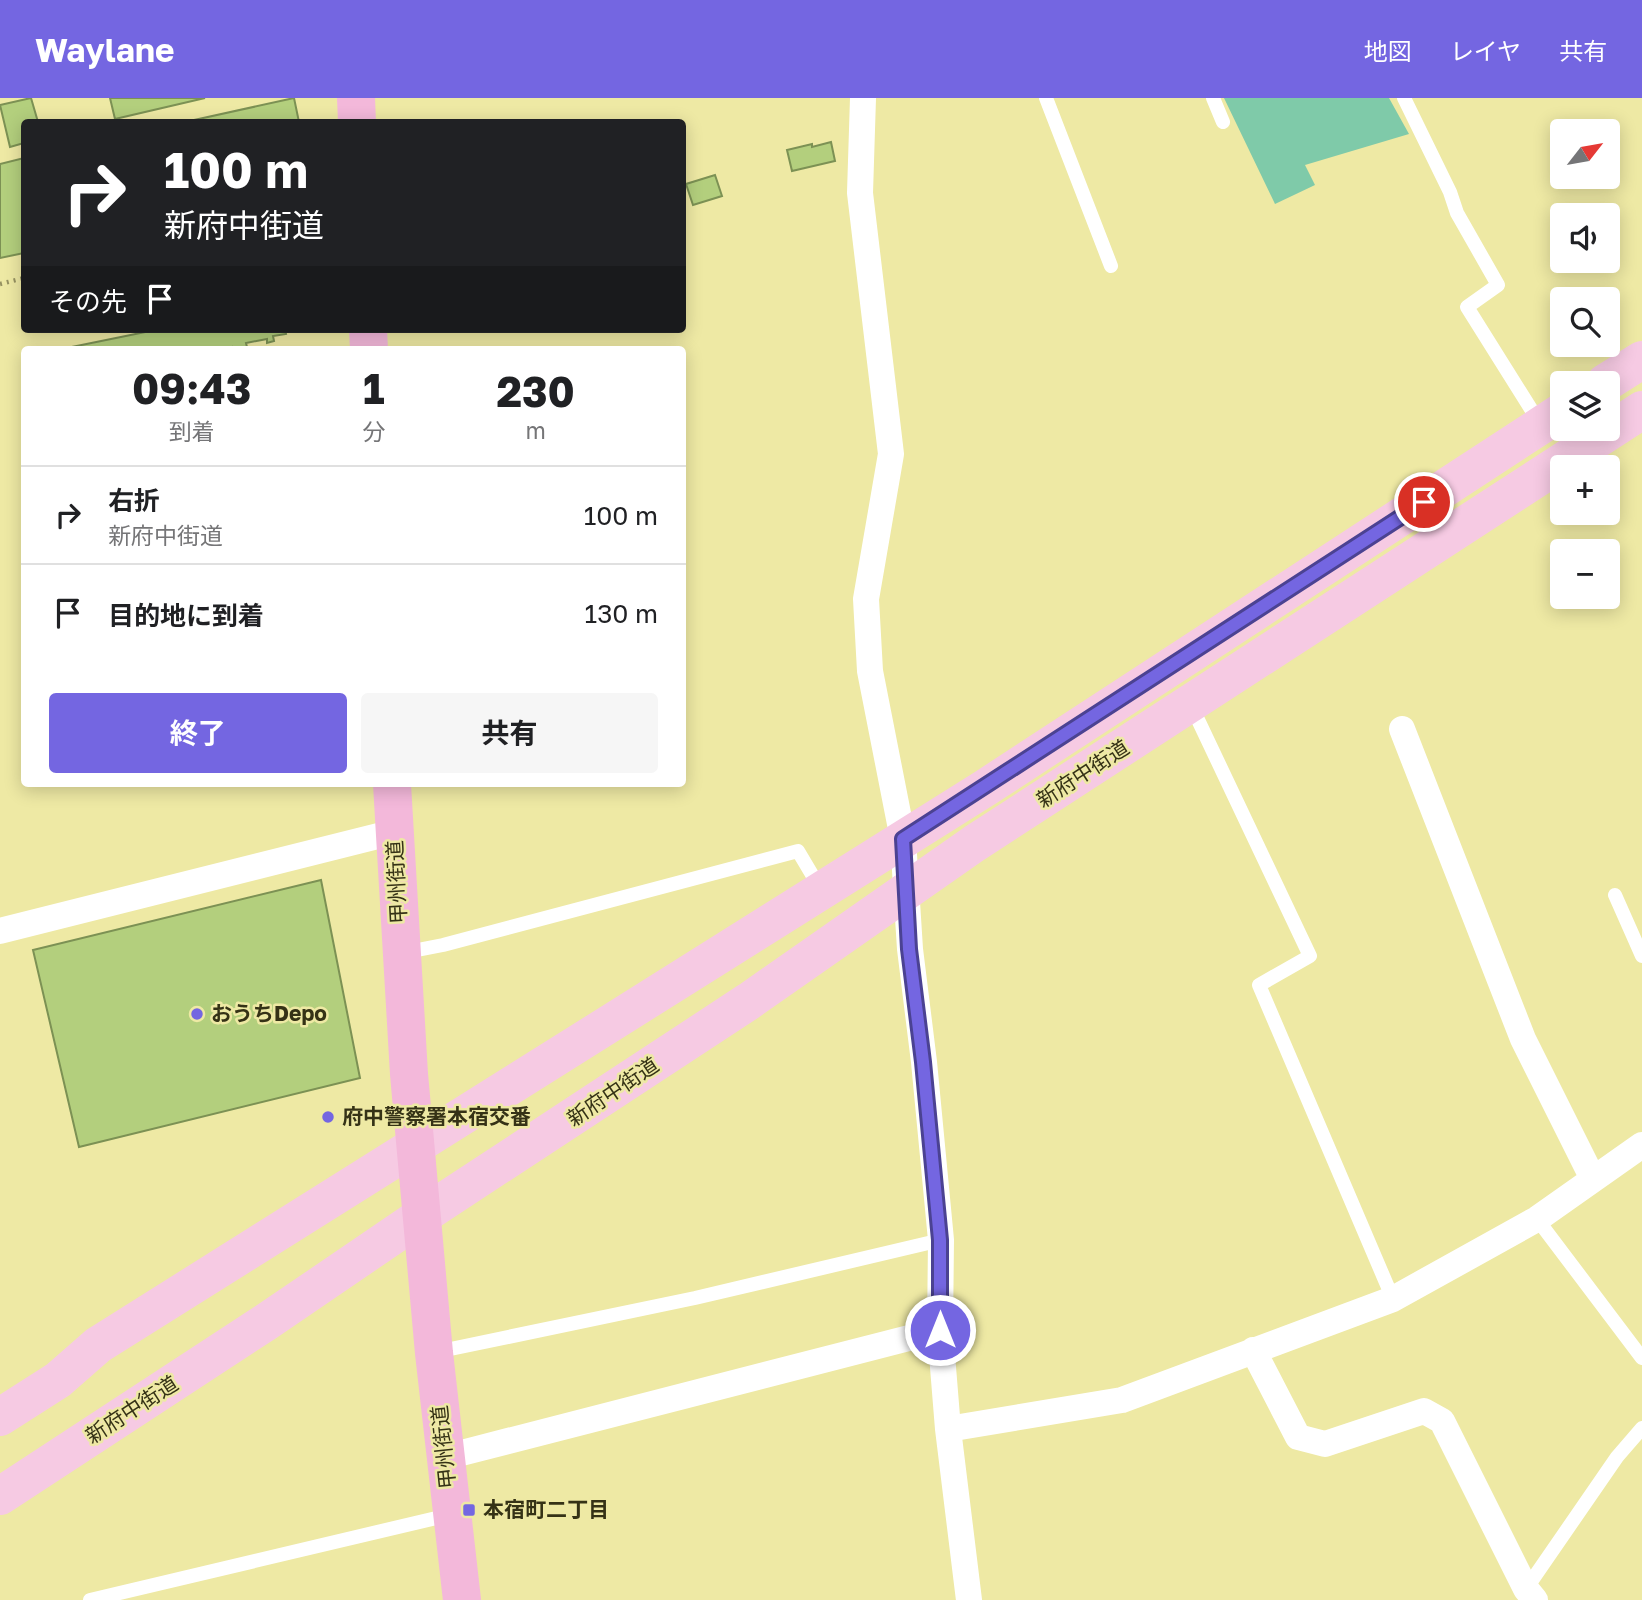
<!DOCTYPE html>
<html lang="ja">
<head>
<meta charset="utf-8">
<style>
	:root { --surface:#fff; --page:#f6f6f6; --text:#202124; --muted:#757577; --line:#e0e0e0; --accent:#7466e1 }
	body { margin:0; font-family:"Golos Text","Noto Sans JP",sans-serif; background:var(--page); color:var(--text); height:100vh; display:flex; flex-direction:column; font-size:26px; white-space:nowrap }
	* { box-sizing:border-box; margin:0 }
	p { font-size:23px; color:var(--muted) }
	.icon { flex:none; width:38px; height:38px; fill:none; stroke:currentColor; stroke-width:2; stroke-linecap:round; stroke-linejoin:round }
	.map { position:relative; flex:1; overflow:hidden }
	.drawer { position:absolute; left:21px; top:248px; width:665px; height:441px; display:flex; flex-direction:column; background:var(--surface); border-radius:7px; box-shadow:0 4px 18px #0003 }
	.drawer>* { flex:none }
	.guide { position:absolute; left:21px; top:21px; width:665px; height:214px; border-radius:7px; box-shadow:0 4px 18px #0003; background:#202124; color:#fff; overflow:hidden }
	.needle { width:46px; rotate:59deg }
	.buttons { position:absolute; left:1550px; top:21px; display:grid; gap:14px }
	.buttons a { display:grid; place-items:center; width:70px; height:70px; border-radius:7px; background:var(--surface); box-shadow:0 4px 18px #0003; font-size:35px }
	.pin { position:absolute; display:grid; place-items:center; width:60px; height:60px; color:#fff; margin:-30px; border:4px solid #fff; border-radius:50%; box-shadow:0 2px 7px #0007 }
	.me { position:absolute; width:77px; margin:-38px; rotate:0deg; stroke-linejoin:round; filter:drop-shadow(0 0 5px #0008) }
	.turn { display:flex; align-items:center; gap:24px; height:147px; padding:0 28px; font-size:32px }
	.turn .icon { width:91px; height:91px; stroke-width:2.5 }
	.turn b { display:block; font-size:49px; line-height:60px }
	.then { display:flex; align-items:center; height:66px; padding:0 28px; background:#0003; gap:14px; font-size:26px }
	.eta { display:flex; justify-content:space-evenly; align-items:center; height:119px; text-align:center }
	.eta b { font-size:42px; font-weight:700; line-height:49px }
	.action { display:flex; gap:14px; margin-top:auto; padding:14px 28px }
	.action a { flex:1; height:80px; border-radius:7px; background:var(--accent); color:#fff; font-size:28px; font-weight:700; line-height:80px; text-align:center }
	.action a+a { background:var(--page); color:var(--text) }
	ul { padding:0; list-style:none }
	li { display:flex; align-items:center; gap:21px; height:98px; padding:0 28px; border-top:2px solid var(--line) }
	li div { flex:1 }
	li b { display:block; font-size:26px }
	li em { font-style:normal }
	header { display:flex; align-items:center; gap:42px; box-sizing:border-box; height:98px; padding:0 35px; background:var(--accent); color:#fff }
	header strong { font-size:33px }
	nav { display:flex; gap:38px; margin-inline-start:auto; font-size:24px }
	.map>svg:first-child { display:block }
	.green { fill:#7fcaa9 }
	.building { fill:#b3cf7d; stroke:#7c9154; stroke-width:2 }
	.lines { fill:none; stroke-linecap:round; stroke-linejoin:round }
	.path { stroke:#969261; stroke-width:4.5; stroke-dasharray:2 5; stroke-linecap:butt }
	.service { stroke:#fff; stroke-width:14 }
	.minor { stroke:#fff; stroke-width:26 }
	.primary { stroke:#f6cae3; stroke-width:38 }
	.trunk { stroke:#f3b8da; stroke-width:38 }
	.route-casing { stroke:#4b4292; stroke-width:18 }
	.route { stroke:#7466e1; stroke-width:12 }
	.poi-dot { fill:#7466e1; stroke:#eee9a4; stroke-width:2.5 }
	.labels { text-anchor:middle; stroke-width:5; stroke-linejoin:round; paint-order:stroke }
	.street-label { font-size:21px; fill:#353216; stroke:#eee9a4 }
	.poi-label { font-size:21px; font-weight:bold; fill:#353216; stroke:#eee9a4; text-anchor:start }
</style>
</head>
<body>
<header>
<strong>Waylane</strong>
<nav><a>地図</a><a>レイヤ</a><a>共有</a></nav>
</header>
<div class="map">
<svg width="1642" height="1502" viewBox="0 0 1642 1502">
	<rect width="100%" height="100%" fill="#eee9a4"/>
	<path class="green" d="M1224,0H1389L1409,36L1305,67L1315,87L1275,106Z"/>
	<path class="building" d="M31,0L38,24H24V45L10,49L0,7Z
		M110,0H205L115,21Z
		M294,0L299,24H185Z
		M831,44L835,63L792,73L787,52L812,46V49Z
		M24,60V155L0,160V66Z
		M715,77L722,98L693,107L686,86Z
		M160,231H285L286,236L273,238L274,243L267,245V241L246,245L247,249L233,252L232,249L218,252H57Z
		M321,782L360,980L79,1049L33,852Z"/>
	<g class="lines">
		<path class="path" d="M0,186L24,180"/>
		<path class="service" d="M1046,0L1111,168
			M1213,0L1223,24
			M1404,0L1450,94L1457,115L1498,187L1467,209L1541,327
			M1191,607L1310,858L1259,887L1393,1201
			M1615,797L1642,858
			M402,855L443,847L798,753L820,790
			M1537,1121L1642,1260
			M436,1254L695,1200L941,1142
			M1526,1491L1617,1359L1642,1330
			M90,1502L449,1417"/>
		<path class="minor" d="M863,0L860,95L891,356L866,501L870,573L903,741L910,851L924,964L941,1142L940,1232L948,1331L969,1502
			M1402,631L1523,941L1593,1081
			M0,833L394,734
			M1253,1252L1298,1339L1325,1346L1424,1313L1442,1323L1526,1491L1535,1502
			M948,1331L1122,1302L1393,1201L1537,1121L1642,1047
			M446,1359L940,1232"/>
		<path class="primary" d="M1605,285L1642,262
			M0,1319L58,1282L98,1247L985,690L1563,313
			M0,1398L266,1224L423,1117L749,903L975,745L1642,312"/>
		<path class="trunk" d="M356,0L357,24
			M368,231L369,252
			M392,686L409,976L434,1255L462,1502"/>
	</g>
	<g class="lines">
		<g class="route-casing">
			<path id="route" d="M940,1232V1142L923,964L909,851L903,741L1424,404"/>
		</g>
		<use href="#route" class="route"/>
	</g>
	<g class="poi-dot">
		<circle cx="197" cy="916" r="7"/>
		<circle cx="328" cy="1019" r="7"/>
		<rect x="462" y="1405" width="14" height="14" rx="3.5"/>
	</g>
	<g class="labels">
		<g class="street-label">
			<text transform="translate(1083 676) rotate(-33)" y="7">新府中街道</text>
			<text transform="translate(397 784) rotate(-93)" y="7">甲州街道</text>
			<text transform="translate(613 994) rotate(-34)" y="7">新府中街道</text>
			<text transform="translate(132 1312) rotate(-33)" y="7">新府中街道</text>
			<text transform="translate(444 1349) rotate(-96)" y="7">甲州街道</text>
		</g>
		<g class="poi-label">
			<text x="211" y="923">おうちDepo</text>
			<text x="342" y="1026">府中警察署本宿交番</text>
			<text x="483" y="1419">本宿町二丁目</text>
		</g>
	</g>
</svg>
<div class="buttons">
<a><svg class="needle" viewBox="-14 -14 28 28"><path d="M0-13l5 13h-10z" fill="#e53935"/><path d="M0 13l5-13h-10z" fill="#757577"/></svg></a>
<a><svg class="icon" aria-label="sound" viewBox="0 0 24 24"><path d="M4 9h4l5-4v14l-5-4H4zM17 9q2 3 0 6"/></svg></a>
<a><svg class="icon" aria-label="search" viewBox="0 0 24 24"><circle cx="10" cy="10" r="6"/><path d="M15 15l6 6"/></svg></a>
<a><svg class="icon" aria-label="layers" viewBox="0 0 24 24"><path d="M12 4l9 5-9 5-9-5zM3 14l9 5 9-5"/></svg></a>
<a>+</a>
<a>−</a>
</div>
<div class="pin" style="left:1424px;top:404px;background:#d93025"><svg class="icon" aria-label="arrive" viewBox="0 0 24 24"><path d="M6 21V4h12l-3 4 3 4H6"/></svg></div>
<svg class="me" style="left:940px;top:1232px" viewBox="-20 -20 40 40"><circle r="17" fill="#7466e1" stroke="#fff" stroke-width="3"/><path d="M0-11L8 9 0 5-8 9z" fill="#fff"/></svg>
<div class="guide">
<div class="turn"><svg class="icon" aria-label="right" viewBox="0 0 24 24"><path d="M7 20v-9h11M14 6l5 5-5 5"/></svg><div><b>100 m</b>新府中街道</div></div>
<div class="then">その先<svg class="icon" aria-label="arrive" viewBox="0 0 24 24"><path d="M6 21V4h12l-3 4 3 4H6"/></svg></div>
</div>
<section class="drawer">
<div class="eta">
<div><b>09:43</b><p>到着</p></div>
<div><b>1</b><p>分</p></div>
<div><b>230</b><p>m</p></div>
</div>
<ul>
<li><svg class="icon" aria-label="right" viewBox="0 0 24 24"><path d="M7 20v-9h11M14 6l5 5-5 5"/></svg><div><b>右折</b><p>新府中街道</p></div><em>100 m</em></li>
<li><svg class="icon" aria-label="arrive" viewBox="0 0 24 24"><path d="M6 21V4h12l-3 4 3 4H6"/></svg><div><b>目的地に到着</b></div><em>130 m</em></li>
</ul>
<div class="action"><a>終了</a><a>共有</a></div>
</section>
</div>
</body>
</html>
